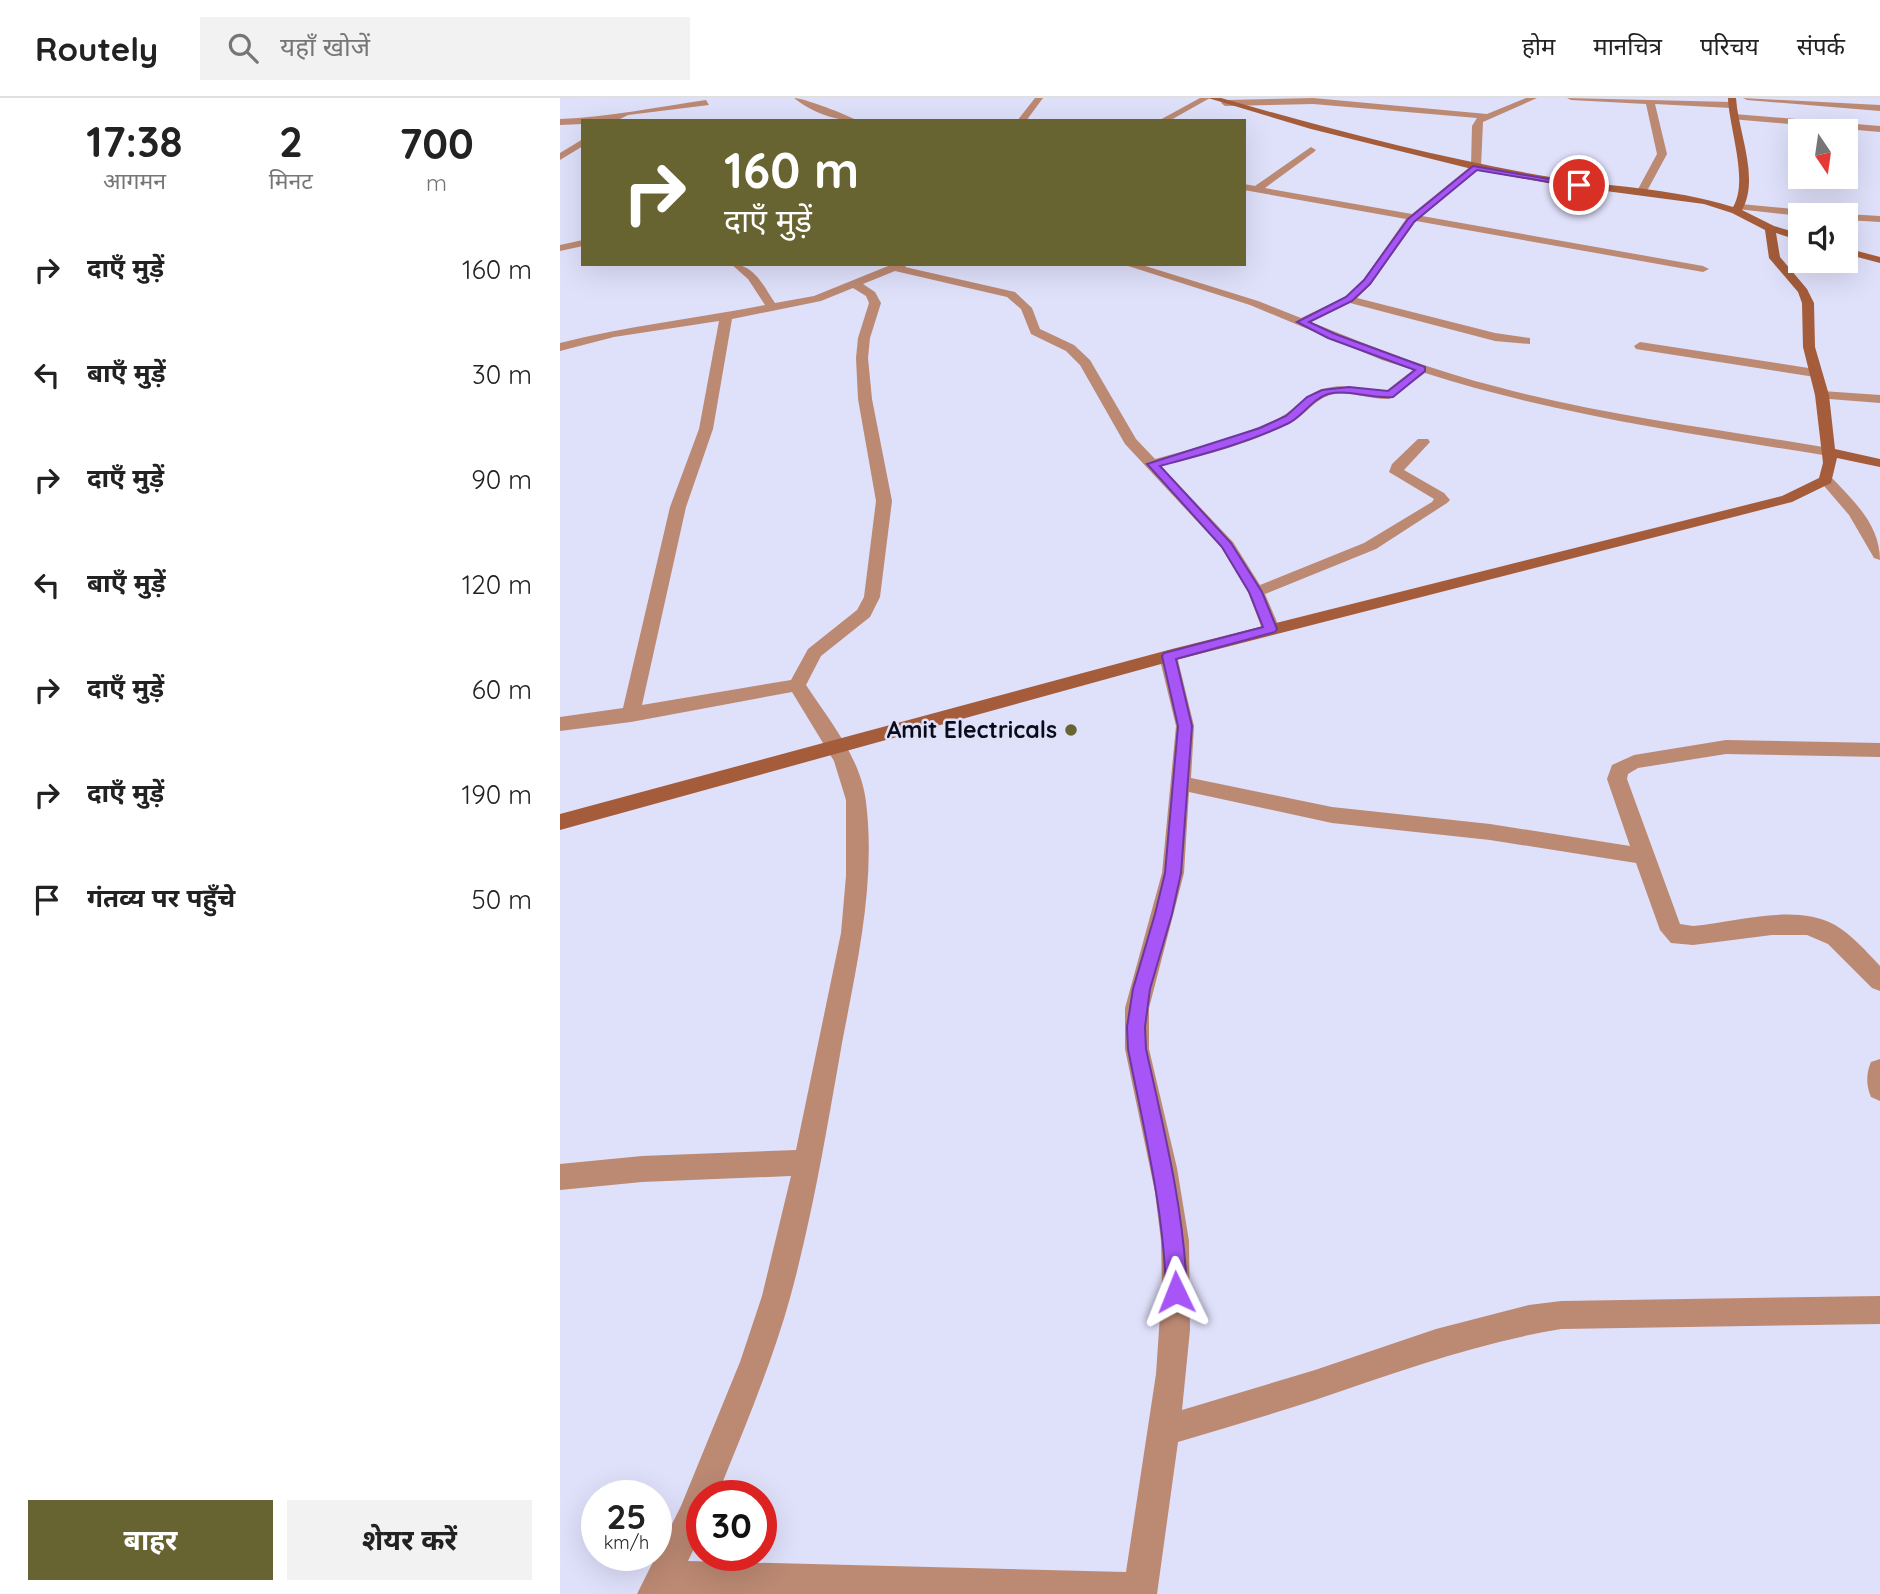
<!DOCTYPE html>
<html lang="hi">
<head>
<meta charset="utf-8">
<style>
	:root { --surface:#fff; --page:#f2f2f2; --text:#222; --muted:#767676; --line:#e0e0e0; --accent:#686431 }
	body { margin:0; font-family:Quicksand,"Noto Sans Devanagari",sans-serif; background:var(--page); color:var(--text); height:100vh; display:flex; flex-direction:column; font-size:26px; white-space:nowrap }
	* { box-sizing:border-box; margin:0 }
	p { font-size:23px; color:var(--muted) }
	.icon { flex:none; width:38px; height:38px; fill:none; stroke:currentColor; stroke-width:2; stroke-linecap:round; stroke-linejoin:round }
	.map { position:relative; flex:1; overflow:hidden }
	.sheet { display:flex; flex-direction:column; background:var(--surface); width:560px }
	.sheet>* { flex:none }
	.banner { position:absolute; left:21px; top:21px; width:665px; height:147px; border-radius:0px; box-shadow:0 7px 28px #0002; background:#686431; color:#fff; overflow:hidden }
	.needle { width:46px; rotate:167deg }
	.controls { position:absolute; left:1228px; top:21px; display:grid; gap:14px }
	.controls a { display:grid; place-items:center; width:70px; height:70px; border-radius:0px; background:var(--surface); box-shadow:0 7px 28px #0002; font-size:35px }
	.speed { position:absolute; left:21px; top:1382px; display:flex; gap:14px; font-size:35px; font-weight:700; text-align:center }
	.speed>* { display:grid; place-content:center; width:91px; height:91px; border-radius:50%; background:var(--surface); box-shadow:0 7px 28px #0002; line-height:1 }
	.speed small { font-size:18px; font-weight:400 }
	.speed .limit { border:10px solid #d22; background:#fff; color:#111 }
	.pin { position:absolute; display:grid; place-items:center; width:60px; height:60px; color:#fff; margin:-30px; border:4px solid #fff; border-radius:50%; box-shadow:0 2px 7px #0007 }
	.me { position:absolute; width:77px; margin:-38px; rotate:358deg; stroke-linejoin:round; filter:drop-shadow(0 0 5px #0008) }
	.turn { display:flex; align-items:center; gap:24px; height:147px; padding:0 28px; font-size:32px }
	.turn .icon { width:91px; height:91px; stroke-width:2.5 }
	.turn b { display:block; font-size:49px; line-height:60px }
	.eta { display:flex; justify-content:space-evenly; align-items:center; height:119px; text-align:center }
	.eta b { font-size:42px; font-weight:700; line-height:49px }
	.primary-button { display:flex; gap:14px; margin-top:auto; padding:14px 28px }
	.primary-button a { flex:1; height:80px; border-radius:0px; background:var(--accent); color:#fff; font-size:28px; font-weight:700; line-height:80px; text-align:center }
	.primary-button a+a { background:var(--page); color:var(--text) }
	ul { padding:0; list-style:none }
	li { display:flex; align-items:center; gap:21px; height:105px; padding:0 28px }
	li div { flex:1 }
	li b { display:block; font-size:26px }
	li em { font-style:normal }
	header { display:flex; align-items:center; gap:42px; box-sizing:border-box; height:98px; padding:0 35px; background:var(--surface); border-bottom:2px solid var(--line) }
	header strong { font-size:33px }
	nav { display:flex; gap:38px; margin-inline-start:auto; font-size:24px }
	.search { width:490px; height:63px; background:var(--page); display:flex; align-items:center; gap:18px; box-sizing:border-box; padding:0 24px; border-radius:0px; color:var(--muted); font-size:26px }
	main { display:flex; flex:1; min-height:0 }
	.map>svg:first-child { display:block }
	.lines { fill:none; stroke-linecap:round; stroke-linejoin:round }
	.street { fill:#bc8973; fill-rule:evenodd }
	.secondary { fill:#a45c3a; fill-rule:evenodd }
	.route { fill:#a855f7; stroke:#6d37a1; stroke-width:2 }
	.poi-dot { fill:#686431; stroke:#dfe0fa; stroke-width:2.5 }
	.labels { text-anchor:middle; stroke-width:5; stroke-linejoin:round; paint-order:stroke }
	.poi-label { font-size:23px; font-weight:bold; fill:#0c0b19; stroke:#dfe0fa; text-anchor:end }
</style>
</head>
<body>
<header>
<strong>Routely</strong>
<div class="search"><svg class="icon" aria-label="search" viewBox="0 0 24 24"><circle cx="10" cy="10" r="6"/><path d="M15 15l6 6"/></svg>यहाँ खोजें</div>
<nav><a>होम</a><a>मानचित्र</a><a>परिचय</a><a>संपर्क</a></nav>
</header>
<main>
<section class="sheet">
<div class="eta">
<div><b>17:38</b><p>आगमन</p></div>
<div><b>2</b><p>मिनट</p></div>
<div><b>700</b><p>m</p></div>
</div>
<ul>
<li><svg class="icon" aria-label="right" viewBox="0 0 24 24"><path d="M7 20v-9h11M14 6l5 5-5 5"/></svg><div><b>दाएँ मुड़ें</b></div><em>160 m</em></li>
<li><svg class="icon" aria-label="left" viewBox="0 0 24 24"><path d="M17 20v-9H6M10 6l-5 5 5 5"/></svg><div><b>बाएँ मुड़ें</b></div><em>30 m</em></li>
<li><svg class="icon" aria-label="right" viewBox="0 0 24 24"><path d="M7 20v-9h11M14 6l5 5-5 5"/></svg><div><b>दाएँ मुड़ें</b></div><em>90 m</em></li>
<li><svg class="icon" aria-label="left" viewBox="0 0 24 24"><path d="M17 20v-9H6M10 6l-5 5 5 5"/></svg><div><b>बाएँ मुड़ें</b></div><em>120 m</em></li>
<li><svg class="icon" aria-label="right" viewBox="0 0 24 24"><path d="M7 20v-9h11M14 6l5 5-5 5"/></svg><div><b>दाएँ मुड़ें</b></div><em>60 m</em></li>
<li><svg class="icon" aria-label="right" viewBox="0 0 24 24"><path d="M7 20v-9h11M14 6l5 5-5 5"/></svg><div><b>दाएँ मुड़ें</b></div><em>190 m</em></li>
<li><svg class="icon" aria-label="arrive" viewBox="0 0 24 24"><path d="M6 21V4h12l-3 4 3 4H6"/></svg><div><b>गंतव्य पर पहुँचे</b></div><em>50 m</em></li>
</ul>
<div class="primary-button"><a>बाहर</a><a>शेयर करें</a></div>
</section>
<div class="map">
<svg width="1320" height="1496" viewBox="0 0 1320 1496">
	<rect width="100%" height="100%" fill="#dfe0fa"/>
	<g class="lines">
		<path class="street" d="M234,0C244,0 288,17 298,23C276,23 251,14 234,0Z
			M475,0H483L466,23H457Z
			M640,0H650L609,23H598Z
			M753,0L927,16L966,0H977L923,24L921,69L862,118L1143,168L1149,171L1143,174L856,123L811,186L797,200L935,235L970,240V246L935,243L790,205L751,224C812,249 874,273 938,289C1046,318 1159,331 1269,350L1276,354L1269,358C1133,336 997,317 865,275L829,301C810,302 788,292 770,297C754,302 744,318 730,325C690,346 645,357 601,368L673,444L700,487L804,445L872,404L874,401L829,374L832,366L858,341H868L870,344L844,372L884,395L890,402L887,405L816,451L705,496L720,531L711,537L702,531L688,494L661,449L565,346L520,267L506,253L471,236L461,211L447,199L335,173L303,186L315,194L321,205L310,240L308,260L312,301L332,403L320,499L310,519L261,558L246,587C269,622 301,660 306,704C316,785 297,866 282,945C267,1030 253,1116 230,1200C211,1268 183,1333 157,1398H142V1434L128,1463L566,1474L596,1276L602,1188L601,1143L595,1094L565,951V910L602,775L616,628L599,558L608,552L617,558L634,628L631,680L772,709L930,726L1070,748L1047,681L1052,667L1074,657L1166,642L1320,645V659L1166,656L1078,670L1068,676L1067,681L1120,826L1133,828C1176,824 1235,805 1275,827C1292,837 1306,853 1320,868V893L1312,890L1268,846L1247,837H1212L1133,847L1111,845L1100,832L1076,765L930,742L772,725L629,694L624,775L589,910V951L617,1070L629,1143L630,1232L622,1312L755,1272L876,1231L969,1207L1001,1203L1320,1198V1226L1001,1231C916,1245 837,1274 755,1302C710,1317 664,1330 618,1344L597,1496H77L121,1408L180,1264L202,1198L231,1078L82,1084L0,1092V1066L82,1058L236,1052L281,835L286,778V702L274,663L232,594L71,624L0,633V619L63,610L110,409L139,331L159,223L54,239L0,253V245C67,228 137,220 205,207L188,181L171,166C194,166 203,187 215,205L254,198L333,166H348L345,169L455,194L472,210L480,231L514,247L530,262L576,341L595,361C636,350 678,339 717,321C736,312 747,294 767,290C787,285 806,293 826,293L853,272L822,262L690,207L562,166H579L698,203L741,220L785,199L803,182L846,121L684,92V86L695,88L751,49L756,52L754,54L705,90L852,116L911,68L912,28L917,20L753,6L665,8L661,5L665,2ZM293,190L306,198L309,205L298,240L296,260L298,301L316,403L304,499L297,512L248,551L231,582L82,607L126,409L153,331L172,221L261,203Z
			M1007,0L1171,4L1175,7L1171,10L1095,6L1107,56L1087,93L1082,96L1077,93L1097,56L1086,6L1011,2Z
			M1183,0L1320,7V13L1187,2Z
			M146,2L149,7L68,17L56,23H23V26L0,27V21C49,19 97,9 146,2Z
			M1174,16L1320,28V34L1171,21Z
			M23,41V48L0,62V55Z
			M1181,106L1267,114L1272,117L1241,118L1177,111L1176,109Z
			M1286,116L1320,118V124L1286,122V117H1282Z
			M23,142V148L0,153V147Z
			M1080,244L1255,271L1261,275L1255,279L1076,251L1074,248Z
			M1262,293L1320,297V305L1257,300V294Z
			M1266,378L1271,379C1294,403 1320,427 1320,462L1314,460L1289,417L1259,382Z
			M1320,961V1003L1311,999C1306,988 1306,975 1311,964Z"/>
		<path class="secondary" d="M648,0H661C766,30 871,58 978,77C1043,89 1111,89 1173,109C1189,83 1169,30 1168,0H1176C1178,34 1200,80 1182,112L1214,128L1241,136V143L1216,135L1220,159L1247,191L1254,205L1255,249L1269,297L1275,351L1320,361V369L1277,360L1271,385L1232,404L612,563L0,732V716L612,551L1222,398L1259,380L1263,365L1255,297L1243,249L1242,205L1238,194L1209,160L1205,132L1172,115L1144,106L993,86L916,72L751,31Z
			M1286,150L1320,159V165L1286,156Z"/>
	</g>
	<path class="route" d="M913,68L1023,87L1019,89L917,72L854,124L810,186L792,203L749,224L775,236L865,269V273L833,299C812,301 790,291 768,296C752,301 743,318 729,325C687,345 644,356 600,368L671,445L702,494L717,531L715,534L616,561L632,628L621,775L612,816L590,891L585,929L586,951C604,1032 624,1111 627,1194L624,1201L616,1205L609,1201L606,1194C604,1111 584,1032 568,951L567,929L573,891L595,816L605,775L618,628L602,558L604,555L703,529L689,494L662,449L587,366L700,330L726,318L747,299L762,292L789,289L828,293L855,272L768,240L737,224L786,199L804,182L848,121Z"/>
	<circle class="poi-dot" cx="511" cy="632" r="7"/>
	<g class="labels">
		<g class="poi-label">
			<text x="497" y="640">Amit Electricals</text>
		</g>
	</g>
</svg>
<div class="controls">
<a><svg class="needle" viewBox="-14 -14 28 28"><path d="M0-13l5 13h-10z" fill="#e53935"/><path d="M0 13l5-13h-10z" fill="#767676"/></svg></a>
<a><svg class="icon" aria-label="sound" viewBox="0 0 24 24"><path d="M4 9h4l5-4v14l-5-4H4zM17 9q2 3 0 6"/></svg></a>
</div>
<div class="speed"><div>25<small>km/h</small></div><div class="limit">30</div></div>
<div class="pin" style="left:1019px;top:87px;background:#d93025"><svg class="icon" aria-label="arrive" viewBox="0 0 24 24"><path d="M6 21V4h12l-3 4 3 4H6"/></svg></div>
<svg class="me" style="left:616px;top:1194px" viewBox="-20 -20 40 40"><path d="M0-17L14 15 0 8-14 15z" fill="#a855f7" stroke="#fff" stroke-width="4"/></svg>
<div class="banner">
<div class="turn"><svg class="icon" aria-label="right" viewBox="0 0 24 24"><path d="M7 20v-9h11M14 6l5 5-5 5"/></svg><div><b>160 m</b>दाएँ मुड़ें</div></div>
</div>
</div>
</main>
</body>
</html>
